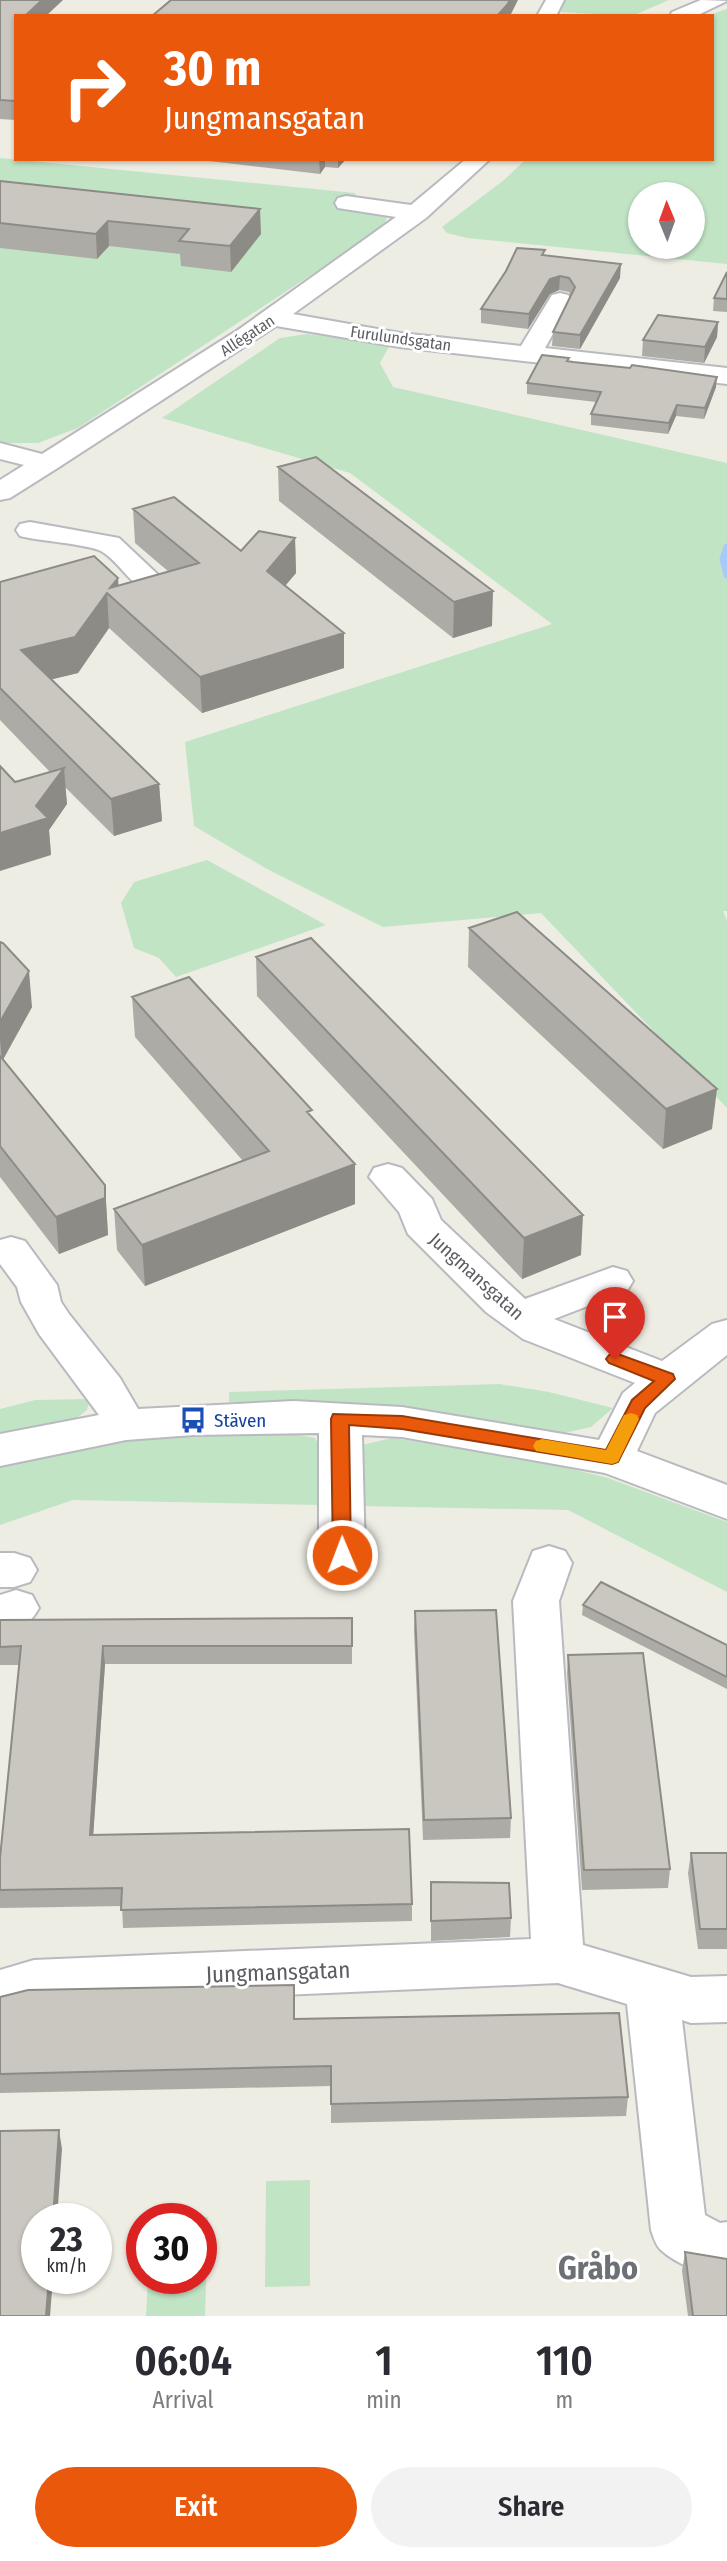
<!DOCTYPE html>
<html lang="en">
<head>
<meta charset="utf-8">
<style>
	:root { --surface:#fff; --page:#f2f2f3; --text:#2b2b33; --muted:#7c7c81; --accent:#ea580c }
	body { margin:0; font-family:"Fira Sans Condensed",sans-serif; background:var(--page); color:var(--text); height:100vh; display:flex; flex-direction:column; font-size:26px; white-space:nowrap }
	* { box-sizing:border-box; margin:0 }
	p { font-size:23px; color:var(--muted) }
	.icon { flex:none; width:38px; height:38px; fill:none; stroke:currentColor; stroke-width:2; stroke-linecap:round; stroke-linejoin:round }
	.map { position:relative; height:2316px; overflow:hidden }
	.side { display:flex; flex-direction:column; background:var(--surface); flex:1 }
	.side>* { flex:none }
	.guide { position:absolute; left:14px; top:14px; width:700px; height:147px; border-radius:0px; box-shadow:0 2px 5px #0004; background:#ea580c; color:#fff; overflow:hidden }
	.needle { width:46px; rotate:359deg }
	.tools { position:absolute; left:628px; top:182px; display:grid; gap:14px }
	.tools a { display:grid; place-items:center; width:77px; height:77px; border-radius:50%; background:var(--surface); box-shadow:0 2px 5px #0004; font-size:35px }
	.speed { position:absolute; left:21px; top:2203px; display:flex; gap:14px; font-size:35px; font-weight:700; text-align:center }
	.speed>* { display:grid; place-content:center; width:91px; height:91px; border-radius:50%; background:var(--surface); box-shadow:0 2px 5px #0004; line-height:1 }
	.speed small { font-size:18px; font-weight:400 }
	.speed .limit { border:10px solid #d22; background:#fff; color:#111 }
	.pin { position:absolute; display:grid; place-items:center; width:60px; height:60px; color:#fff; margin:-72px -30px; border-radius:50% 50% 50% 0; rotate:-45deg; box-shadow:0 0 7px #0007 }
	.pin .icon { rotate:45deg }
	.me { position:absolute; width:77px; margin:-38px; rotate:359deg; stroke-linejoin:round; filter:drop-shadow(0 0 5px #0008) }
	.turn { display:flex; align-items:center; gap:24px; height:147px; padding:0 35px; font-size:32px }
	.turn .icon { width:91px; height:91px; stroke-width:2.5 }
	.turn b { display:block; font-size:49px; line-height:60px }
	.eta { display:flex; justify-content:space-evenly; align-items:center; height:119px; text-align:center }
	.eta b { font-size:42px; font-weight:600; line-height:49px }
	.primary-button { display:flex; gap:14px; margin-top:auto; padding:14px 35px }
	.primary-button a { flex:1; height:80px; border-radius:42px; background:var(--accent); color:#fff; font-size:28px; font-weight:600; line-height:80px; text-align:center }
	.primary-button a+a { background:var(--page); color:var(--text) }
	.map>svg:first-child { display:block }
	.green { fill:#c1e4c5; fill-rule:evenodd }
	.lines { fill:none; stroke-linecap:round; stroke-linejoin:round }
	.stream { stroke:#a6cbfb; stroke-width:7 }
	.minor-casing { stroke:#b9babf; stroke-width:4 }
	.minor { fill:#fff; fill-rule:evenodd }
	.wall { fill:#adaba5 }
	.shaded-wall { fill:#8d8b86 }
	.building { fill:#c9c7c0; stroke:#8d8b86; stroke-width:2 }
	.route { fill:#ea580c; stroke:#983908; stroke-width:2 }
	.slow { fill:#f59e0b }
	.labels { text-anchor:middle; stroke-width:6; stroke-linejoin:round; paint-order:stroke }
	.far-street-label { font-size:16px; fill:#5c5e63; stroke:#fff }
	.street-label { font-size:19px; fill:#5c5e63; stroke:#fff }
	.transit-label { font-size:19px; fill:#164399; stroke:#fff; text-anchor:start }
	.near-street-label { font-size:23px; fill:#5c5e63; stroke:#fff }
	.near-district-label { font-size:32px; font-weight:bold; fill:#6d7075; stroke:#fff }
</style>
</head>
<body>
<div class="map">
<svg width="727" height="2316" viewBox="0 0 727 2316">
	<rect width="100%" height="100%" fill="#eeede4"/>
	<path class="green" d="M564,0H669L632,16L561,12Z
		M727,9V264L467,238L447,233L442,227L504,180L526,159H712V16H706ZM640,194H693V247H640Z
		M0,158L355,193L362,210L387,216L384,227L78,428L38,443H3L0,442Z
		M307,334L390,345L380,363L393,387L727,463V911H723L727,921V1108L541,913L383,927L267,869L194,826L185,742L552,624L350,473L162,418L280,338Z
		M207,860L326,925L176,977L159,958L134,948L121,903L134,882Z
		M500,1384L549,1392L613,1408L591,1427L555,1435L291,1402H229V1392Z
		M90,1399L87,1410L74,1420L0,1435V1409L35,1400Z
		M280,1431L315,1438L322,1452L321,1505L73,1500L0,1525V1465L89,1443Z
		M392,1438L529,1459L605,1477L727,1522V1592L568,1510L358,1506L362,1445Z
		M310,2180V2286L265,2287L266,2181Z
		M208,2217L205,2316H146L148,2279L201,2278V2219L150,2218Z"/>
	<g class="lines">
		<path class="stream" d="M727,547L723,559L727,575"/>
		<g class="minor-casing">
			<path id="minor" d="M546,0H564L556,16H537Z
				M701,0L727,1L696,16H670L672,12Z
				M466,159H490L426,218L293,314L400,333L521,346L552,295L560,293L568,295L572,300L545,348L727,368V384L400,347L276,326L56,469L10,498L0,500V480L24,465L0,459V443L42,454L238,330L396,217L338,208L335,203L338,198L346,196L411,205Z
				M30,522L119,538L170,586L166,592C136,600 124,564 101,551C87,544 39,541 20,536L16,530L20,524Z
				M388,1164L402,1168L432,1199L441,1220L525,1299L613,1267L627,1271L633,1281L627,1291L554,1319L662,1361L712,1324L727,1320V1355L655,1413L637,1451L727,1485V1519L605,1473L402,1437L362,1435L365,1555L358,1567L342,1572L326,1567L319,1555V1433L193,1435L126,1440L0,1466V1434L99,1415L39,1334L21,1302L17,1287L0,1264V1240L11,1237L25,1241L57,1285L61,1302L69,1314L120,1378L138,1409L294,1401L402,1407L599,1440L623,1393L635,1383L523,1339L486,1312L408,1234L399,1212L369,1177L374,1168Z
				M549,1546L565,1551L572,1563L559,1601L583,1945L691,1977L727,1976V2022L691,2023L682,2020L705,2215L720,2223L727,2222V2276C708,2278 675,2263 661,2250C656,2246 653,2236 651,2230L627,2004L558,1983L34,2006L0,2016V1970L34,1960L531,1939L513,1601L533,1551Z
				M0,1553H14L30,1558L37,1570L30,1582L14,1587H0Z
				M16,1590L32,1595L39,1608C30,1625 18,1630 0,1636V1595Z"/>
		</g>
		<use href="#minor" class="minor"/>
	</g>
	<path class="wall" d="M0,0L16,16V120L0,119Z
		M192,159H346L338,168L325,167L320,174Z
		M0,181L261,234L231,272L181,266L180,254L109,246L97,259L0,248Z
		M545,256L620,278L580,349L552,346L553,332L571,296L569,292L559,290L550,294L528,329L481,323V309Z
		M727,272V312L713,311L714,298Z
		M718,322L717,337L704,363L642,356L643,340Z
		M569,361L716,387L704,419L676,416L668,434L591,425V414L596,402L527,394V383Z
		M278,467L492,626L453,638L279,501Z
		M133,509L241,551L295,538L296,573L285,586L344,633V668L202,713L109,628L78,673L52,679L159,784L162,821L114,836L65,787L67,804L49,830L51,855L15,782L50,772L0,720V582L118,578V586L169,572L135,543Z
		M469,928L712,1129L663,1149L468,967Z
		M0,942L32,1007L3,1060L105,1185L108,1235L59,1254L0,1177Z
		M256,957L581,1255L522,1279L257,996Z
		M132,997L312,1117L355,1164V1204L145,1286L117,1250L114,1209L243,1161L135,1037Z
		M583,1605L727,1645V1689L582,1615Z
		M415,1611L511,1818L510,1838L423,1840L414,1631Z
		M352,1618V1664H105L93,1835L412,1904V1921L123,1928L122,1906L0,1908V1858L19,1665H0V1620Z
		M568,1655L670,1869L668,1888L582,1890L567,1674Z
		M691,1853H727V1949H698L688,1873Z
		M431,1882L511,1918L510,1937L431,1941Z
		M0,1997L294,2019L628,2097L626,2116L331,2123V2086L0,2093Z
		M685,2252L727,2316H688L682,2271Z"/>
	<path class="shaded-wall" d="M42,0H63L46,16H25Z
		M510,0H518L510,16H497Z
		M319,159H325V167L320,174Z
		M338,159H346L338,168Z
		M260,209L261,234L231,272L230,246Z
		M108,221L109,246L97,259L96,234Z
		M621,264L620,278L580,349V335Z
		M560,276L559,290L550,294L528,329L529,314L550,279Z
		M718,322L717,337L704,363L705,347Z
		M717,377L716,387L704,419L705,408Z
		M677,405L676,416L668,434L669,423Z
		M295,538L296,573L268,606L267,571Z
		M118,578L120,605L110,588Z
		M493,591L492,626L453,638L454,602Z
		M107,593L109,628L78,673L25,686L21,650Z
		M344,633V668L202,713L200,677Z
		M64,768L67,804L49,830L51,855L0,871V833L36,806Z
		M159,784L162,821L114,836L111,799Z
		M29,971L32,1007L2,1061L0,1039V1022Z
		M717,1089L712,1129L663,1149L666,1109Z
		M355,1164V1204L145,1286L142,1245Z
		M105,1185L108,1235L59,1254L56,1217Z
		M583,1215L581,1255L522,1279L524,1238Z
		M103,1646L105,1664L92,1853L90,1835Z
		M59,2130L62,2149L57,2219H53Z
		M49,2278H53L50,2316H46Z"/>
	<path class="building" d="M0,0H42L25,16H16V101L0,100Z
		M171,0H510L507,5L497,16H152Z
		M0,181L260,209L230,246L179,241L189,229L108,221L96,234L0,223Z
		M517,248L545,250L542,255L621,264L580,335L553,332L575,287L569,278L560,276L550,279L529,314L481,309L506,271Z
		M727,272V299L714,298Z
		M658,315L718,322L705,347L643,340Z
		M542,355L569,358L567,361L573,362L630,368L632,365L717,377L705,408L677,405L669,423L591,414L601,392L527,383Z
		M316,457L493,591L454,602L278,467Z
		M174,497L241,551L259,531L295,538L267,571L344,633L200,677L107,593L75,637L21,650L159,784L111,799L0,688V582L94,556L118,578L110,588L199,563L133,509Z
		M0,766L15,782L64,768L36,806L48,818L0,833Z
		M517,912L717,1089L666,1109L469,928Z
		M311,938L583,1215L524,1238L256,957Z
		M0,942L3,943L29,971L0,1022Z
		M189,977L312,1110L307,1112L355,1164L142,1245L114,1209L269,1151L132,997Z
		M0,1056L105,1185V1198L56,1217L0,1146Z
		M601,1582L727,1645V1677L583,1605Z
		M496,1610L511,1818L424,1820L415,1611Z
		M352,1618V1646H103L90,1835L409,1829L412,1904L121,1910L122,1888L0,1890V1858L21,1646L0,1647V1620Z
		M643,1653L670,1869L584,1870L568,1655Z
		M691,1853H727V1929H700Z
		M431,1882L509,1883L511,1918L431,1921Z
		M294,1985V2019L619,2013L628,2097L331,2104V2066L0,2074V1997L28,1990Z
		M59,2130L53,2219H37V2278H49L46,2316H0V2131Z
		M685,2252L727,2259V2316H693Z"/>
	<path class="route" d="M615,1353L673,1374L675,1379L645,1408L618,1462L612,1464L402,1429L349,1425L351,1555L349,1560H335L333,1555L331,1419L333,1414L402,1416L606,1450L632,1400L654,1381L609,1363L606,1359L609,1355Z"/>
	<path class="slow" d="M631,1413L637,1415L639,1419L618,1462L612,1464L542,1452L536,1451L533,1446L536,1441L542,1439L606,1450L624,1415Z"/>
	<defs>
		<g id="bus-bare" transform="scale(2.1)"><path d="M-5-6H5V4H4V6H2V4H-2V6H-4V4H-5ZM-3.5-4V0h7V-4ZM-3.5 1.2v1.5H-2V1.2ZM2 1.2v1.5H3.5V1.2Z" fill="#1a4fb4" stroke="#fff" stroke-width="2.5" paint-order="stroke"/></g>
	</defs>
	<g fill-rule="evenodd">
		<use href="#bus-bare" x="193" y="1420"/>
	</g>
	<g class="labels">
		<g class="far-street-label">
			<text transform="translate(247 335) rotate(-33)" y="6">Allégatan</text>
			<text transform="translate(401 338) rotate(8)" y="6">Furulundsgatan</text>
		</g>
		<g class="street-label">
			<text transform="translate(477 1276) rotate(42)" y="7">Jungmansgatan</text>
		</g>
		<g class="transit-label">
			<text x="214" y="1427">Stäven</text>
		</g>
		<g class="near-street-label">
			<text transform="translate(278 1972) rotate(-2)" y="8">Jungmansgatan</text>
		</g>
		<g class="near-district-label">
			<text x="598" y="2279">Gråbo</text>
		</g>
	</g>
</svg>
<div class="tools">
<a><svg class="needle" viewBox="-14 -14 28 28"><path d="M0-13l5 13h-10z" fill="#e53935"/><path d="M0 13l5-13h-10z" fill="#7c7c81"/></svg></a>
</div>
<div class="speed"><div>23<small>km/h</small></div><div class="limit">30</div></div>
<div class="pin" style="left:615px;top:1359px;background:#d93025"><svg class="icon" aria-label="arrive" viewBox="0 0 24 24"><path d="M6 21V4h12l-3 4 3 4H6"/></svg></div>
<svg class="me" style="left:342px;top:1555px" viewBox="-20 -20 40 40"><circle r="17" fill="#ea580c" stroke="#fff" stroke-width="3"/><path d="M0-11L8 9 0 5-8 9z" fill="#fff"/></svg>
<div class="guide">
<div class="turn"><svg class="icon" aria-label="right" viewBox="0 0 24 24"><path d="M7 20v-9h11M14 6l5 5-5 5"/></svg><div><b>30 m</b>Jungmansgatan</div></div>
</div>
</div>
<section class="side">
<div class="eta">
<div><b>06:04</b><p>Arrival</p></div>
<div><b>1</b><p>min</p></div>
<div><b>110</b><p>m</p></div>
</div>
<div class="primary-button"><a>Exit</a><a>Share</a></div>
</section>
</body>
</html>
